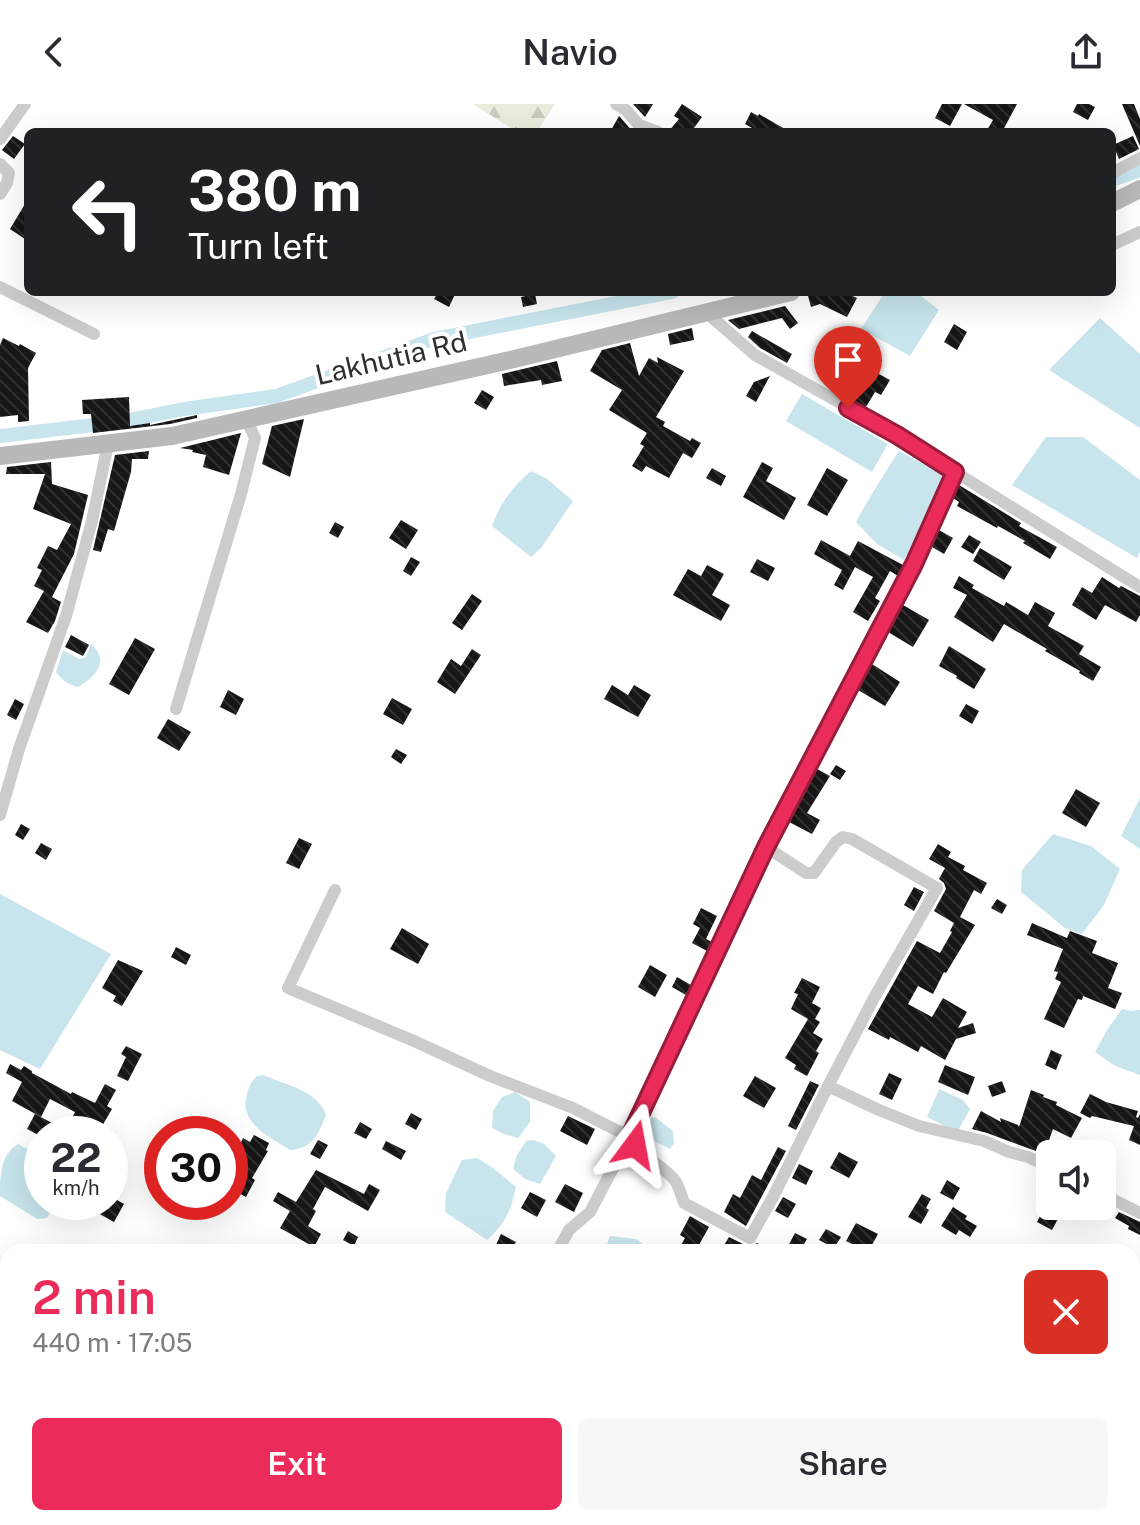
<!DOCTYPE html>
<html lang="en">
<head>
<meta charset="utf-8">
<style>
	:root { --surface:#fff; --page:#f7f7f7; --text:#2b2b33; --muted:#7c7c81; --accent:#eb2c5b }
	body { margin:0; font-family:"Public Sans",sans-serif; background:var(--page); color:var(--text); height:100vh; display:flex; flex-direction:column; font-size:30px; white-space:nowrap }
	* { box-sizing:border-box; margin:0 }
	p { font-size:26px; color:var(--muted) }
	.icon { flex:none; width:44px; height:44px; fill:none; stroke:currentColor; stroke-width:2; stroke-linecap:round; stroke-linejoin:round }
	.map { position:relative; flex:1; overflow:hidden }
	.sheet { position:absolute; left:0px; top:1140px; width:1140px; height:282px; display:flex; flex-direction:column; background:var(--surface); border-radius:24px 24px 0 0; box-shadow:0 8px 32px #0002 }
	.sheet>* { flex:none }
	.banner { position:absolute; left:24px; top:24px; width:1092px; height:168px; border-radius:12px; box-shadow:0 8px 32px #0002; background:#202124; color:#fff; overflow:hidden }
	.controls { position:absolute; left:1036px; top:1036px; display:grid; gap:16px }
	.controls a { display:grid; place-items:center; width:80px; height:80px; border-radius:12px; background:var(--surface); box-shadow:0 8px 32px #0002; font-size:40px }
	.speed { position:absolute; left:24px; top:1012px; display:flex; gap:16px; font-size:40px; font-weight:700; text-align:center }
	.speed>* { display:grid; place-content:center; width:104px; height:104px; border-radius:50%; background:var(--surface); box-shadow:0 8px 32px #0002; line-height:1 }
	.speed small { font-size:20px; font-weight:400 }
	.speed .limit { border:12px solid #d22; background:#fff; color:#111 }
	.pin { position:absolute; display:grid; place-items:center; width:68px; height:68px; color:#fff; margin:-82px -34px; border-radius:50% 50% 50% 0; rotate:-45deg; box-shadow:0 0 8px #0007 }
	.pin .icon { rotate:45deg }
	.me { position:absolute; width:88px; margin:-44px; rotate:13deg; stroke-linejoin:round; filter:drop-shadow(0 0 6px #0008) }
	.turn { display:flex; align-items:center; gap:28px; height:168px; padding:0 32px; font-size:36px }
	.turn .icon { width:104px; height:104px; stroke-width:2.5 }
	.turn b { display:block; font-size:56px; line-height:68px }
	.round { display:grid; place-items:center; flex:none; width:84px; height:84px; border-radius:12px; background:var(--page) }
	.summary { display:flex; align-items:center; justify-content:space-between; height:136px; padding:0 32px }
	h1 { font-size:48px; font-weight:600; line-height:60px; color:var(--accent) }
	.primary-button { display:flex; gap:16px; margin-top:auto; padding:16px 32px }
	.primary-button a { flex:1; height:92px; border-radius:12px; background:var(--accent); color:#fff; font-size:32px; font-weight:600; line-height:92px; text-align:center }
	.primary-button a+a { background:var(--page); color:var(--text) }
	header { display:flex; justify-content:space-between; align-items:center; height:104px; padding:0 32px; background:var(--surface); font-size:36px; font-weight:600 }
	.map>svg:first-child { display:block }
	.forest { fill:url(#forest-firs) }
	.water { fill:#c8e5ed }
	.lines { fill:none; stroke-linecap:round; stroke-linejoin:round }
	.canal { stroke:#c8e5ed; stroke-width:14 }
	.building { fill:url(#building-back-hatch) }
	.street { stroke:#ccc; stroke-width:12 }
	.secondary { stroke:#b9b9b9; stroke-width:18 }
	.route-casing { stroke:#991d3b; stroke-width:20 }
	.route { stroke:#eb2c5b; stroke-width:14 }
	.labels { text-anchor:middle; stroke-width:8; stroke-linejoin:round; paint-order:stroke }
	.street-label { font-size:28px; fill:#2f2f2f; stroke:#fff }
</style>
</head>
<body>
<header><svg class="icon" aria-label="back" viewBox="0 0 24 24"><path d="M15 5l-7 7 7 7"/></svg>Navio<svg class="icon" aria-label="share" viewBox="0 0 24 24"><path d="M12 15V3M7 8l5-5 5 5M5 13v7h14v-7"/></svg></header>
<div class="map">
<svg width="1140" height="1421" viewBox="0 0 1140 1421">
	<defs>
		<pattern id="forest-firs" width="22" height="20" patternUnits="userSpaceOnUse" patternTransform="scale(2)"><rect width="22" height="20" fill="#e8eddd"/><path d="M5 1l3.5 6h-7zM16 11l3.5 6h-7z" fill="#c7ccbe"/></pattern>
		<pattern id="building-back-hatch" width="6" height="6" patternUnits="userSpaceOnUse" patternTransform="scale(2)"><rect width="6" height="6" fill="#161616"/><path d="M-1 5l2 2M0 0l6 6M5-1l2 2" fill="none" stroke="#303030"/></pattern>
	</defs>
	<rect width="100%" height="100%" fill="#fff"/>
	<path class="forest" d="M473,0H555L537,28H517Z"/>
	<path class="water" d="M885,188H916L939,206L910,252L861,225Z
		M1100,214L1140,250V324L1049,266Z
		M802,290L888,340L872,368L786,317Z
		M1046,333H1083L1140,376V448L1137,454L1012,381Z
		M899,347L945,372L946,380L939,390L904,456L877,440L856,418C869,393 884,371 899,347Z
		M531,367L547,375L573,397L541,444L531,453L492,422C501,398 512,383 531,367Z
		M91,540C111,558 95,573 78,583C67,580 62,576 56,568L63,546L79,555L86,553Z
		M1140,694V745L1121,732Z
		M1053,730L1091,742L1120,765L1104,801L1082,830L1065,824L1021,788L1022,766Z
		M0,790L111,850L40,965L0,946Z
		M1122,905L1131,907L1140,906V971L1115,962L1095,948L1107,926Z
		M263,971C285,981 318,986 326,1011C318,1031 313,1044 290,1046C271,1034 242,1021 246,995C248,985 249,979 257,972Z
		M939,985L963,996L970,1005L959,1025L955,1027L927,1013Z
		M515,988L530,998V1018L518,1034L504,1030L492,1024L493,1007L502,993Z
		M655,1013L673,1027L674,1040L670,1045L646,1033L644,1028L651,1014Z
		M533,1036L544,1040L556,1052L540,1080L525,1075L513,1065L517,1051L526,1037Z
		M18,1040L42,1053V1098H55L47,1114L37,1115L0,1092C0,1072 0,1051 18,1040Z
		M477,1054L493,1064L516,1083C510,1108 507,1118 487,1136L445,1108L446,1089L462,1056Z
		M610,1132L636,1135L654,1148H604Z
		M1132,1266L1140,1274V1319L1132,1336Z"/>
	<g class="lines">
		<path class="canal" d="M1112,76L1140,66
			M0,332L119,318L184,305L276,292L434,235L672,188"/>
	</g>
	<path class="building" d="M633,0H653L645,13Z
		M682,0L702,13L691,28H668L679,15L674,12Z
		M942,0H962L950,22L935,14Z
		M964,0H1017L1002,28H986L993,16Z
		M1077,0H1089L1095,3L1088,16L1073,8Z
		M1122,0H1134L1140,15V42Z
		M751,8L758,12L759,10L790,28H759L745,20Z
		M619,12L620,13L633,28H610Z
		M13,32L25,40L14,55L2,46Z
		M1133,32L1139,45L1119,55L1113,41Z
		M28,95V137L10,125Z
		M438,188H456L449,203L434,195Z
		M807,188H844L857,194L847,213L820,200L811,203Z
		M535,190L537,200L523,203L521,193Z
		M785,202L798,219L790,225L782,214L739,225L728,216Z
		M954,220L967,228L957,246L944,238Z
		M841,223L879,244L868,264L890,276L881,291L875,288L866,303L837,287L852,261L844,256L850,247L833,238Z
		M692,224L694,236L670,241L668,230Z
		M752,227L792,250L787,259L760,244L748,233Z
		M3,234L19,242L20,240L36,249L28,264L29,317L18,318V311L0,313V241Z
		M630,239L639,272L649,254L658,259L657,253L684,267L656,313L665,318L663,322L690,337L692,334L701,339L692,354L683,349L669,374L646,362L642,368L632,362L644,342L640,340L647,329L609,306L622,286L590,267L602,246Z
		M557,257L562,277L542,281L541,276L504,282L502,270Z
		M770,272L756,298L746,292L754,278Z
		M482,286L494,293L486,306L474,299Z
		M129,293L130,322L150,319V321L197,311V314L170,320L93,329L91,310H83L82,296Z
		M304,315L290,373L262,360L272,322Z
		M241,329L229,371L203,363L206,351L192,348L193,346L180,344Z
		M149,347L148,355H132L131,368L114,427L108,425L101,448L93,446L115,351Z
		M51,358L52,380L88,391L74,450L52,493L61,498L55,517L48,529L26,518L44,487L34,482L42,466L37,464L48,442L57,446L71,420L33,405L45,370H6L7,363Z
		M762,358L773,364L766,377L796,394L784,416L743,393Z
		M712,364L726,372L721,382L706,374Z
		M827,364L848,376L827,412L807,401Z
		M959,381L1021,419L1019,422L1057,443L1050,455L1023,439L1025,437L998,422L997,424L957,402L959,398L953,394Z
		M401,416L418,426L406,445L389,434Z
		M335,418L344,423L338,434L329,429Z
		M939,426L953,434L944,450L932,443Z
		M969,431L981,438L973,450L961,443Z
		M821,436L850,452L858,437L903,461L898,472L890,467L875,494L880,497L868,517L853,508L873,473L855,463L843,486L834,481L842,466L814,450Z
		M980,444L1012,463L1004,476L973,457Z
		M411,453L420,458L411,472L403,467Z
		M757,455L775,464L768,477L750,468Z
		M707,461L724,470L712,491L730,501L721,517L673,491L688,465L701,472Z
		M959,472L974,481L972,484L1004,502L1006,498L1028,511L1035,498L1055,509L1048,522L1084,542L1079,550L1101,563L1093,577L1079,569L1080,567L1045,547L1047,545L1004,520L993,538L954,513L967,491L953,484Z
		M1102,473L1119,484L1121,482L1140,492V511L1136,518L1105,501L1096,516L1072,501L1082,483L1092,489Z
		M472,490L482,497L462,526L452,519Z
		M903,501L929,516L913,543L888,528Z
		M71,531L89,541L83,552L65,543Z
		M135,534L155,545L129,591L109,580Z
		M949,542L986,565L974,585L956,574L957,572L939,562Z
		M472,545L481,551L455,590L437,578L451,555L461,562Z
		M872,560L900,578L885,602L858,586Z
		M612,581L628,591L634,581L651,591L638,613L604,595Z
		M228,586L244,595L236,611L220,603Z
		M392,594L412,605L403,621L383,610Z
		M15,595L24,600L16,616L7,611Z
		M966,600L979,607L972,620L959,612Z
		M168,615L191,628L179,647L157,634Z
		M396,645L407,651L401,660L391,653Z
		M836,661L846,667L840,676L830,670Z
		M817,665L830,672L807,709L820,716L812,730L789,718Z
		M1076,685L1100,699L1086,723L1062,709Z
		M21,720L30,725L23,736L15,731Z
		M299,734L312,740L299,765L286,759Z
		M41,739L52,745L46,756L35,749Z
		M938,740L951,748L948,753L965,762L963,766L987,779L981,790L974,786L960,813L975,821L946,869L944,868L933,890L918,882L908,900L932,913L943,894L967,908L958,924L973,919L976,929L956,935L945,956L921,942L918,948L890,933L889,936L868,925L917,837L940,849L952,828L950,827L954,819L934,807L946,785L944,779L939,775L945,764L929,755Z
		M914,783L924,788L914,807L904,801Z
		M997,795L1007,801L1002,810L991,804Z
		M701,804L717,812L706,835L712,838L707,847L692,839L700,824L693,820Z
		M1032,819L1067,834L1070,827L1097,837L1092,849L1118,859L1108,884L1122,889L1115,905L1083,892L1082,896L1078,895L1064,924L1044,915L1061,878L1055,875L1058,868L1054,867L1063,845L1027,831Z
		M402,824L429,840L418,860L390,845Z
		M176,843L191,851L186,861L171,853Z
		M118,856L143,867L122,902L113,897L116,892L102,884Z
		M650,861L667,871L655,893L638,883Z
		M677,873L691,881L686,891L672,883Z
		M802,874L820,883L812,899L821,904L815,915L820,918L813,929L823,935L816,947L819,949L807,972L794,965L796,961L785,954L808,915L791,905L798,890L794,889Z
		M126,942L142,950L128,977L117,972L126,953L121,950Z
		M1051,946L1062,951L1056,966L1045,961Z
		M10,960L21,966L24,962L32,967V969L71,990L72,988L95,999L105,980L116,986L107,1002L112,1005L98,1029L71,1016L75,1008L50,995L41,1013L12,997L22,978L6,969Z
		M945,961L975,973L968,991L938,978Z
		M889,969L902,975L892,996L879,990Z
		M755,972L776,984L764,1004L743,992Z
		M810,977L819,981L796,1026L788,1022Z
		M1002,977L1006,988L992,993L988,982Z
		M1031,986L1044,991L1043,993L1057,998L1056,1001L1082,1014L1071,1034L1053,1025L1044,1050L987,1029L972,1025L981,1007L1001,1018L1000,1014L1018,1021L1019,1023Z
		M1090,990L1106,998L1138,1007L1136,1013L1138,1014L1140,1010V1041L1129,1036L1134,1022L1092,1012L1090,1014L1080,1009Z
		M411,1009L422,1015L416,1026L405,1020Z
		M35,1010L73,1030H42V1033L27,1025Z
		M568,1012L595,1025L587,1041L560,1027Z
		M360,1018L372,1025L366,1035L354,1029Z
		M254,1031L269,1039L266,1046L268,1047L252,1074L255,1076L246,1093L233,1086L242,1069L230,1062V1048L233,1042L238,1045L243,1034L250,1038Z
		M318,1036L328,1041L320,1055L310,1050Z
		M386,1037L406,1047L401,1056L382,1045Z
		M778,1043L786,1047L746,1122L724,1108L733,1090L740,1094L752,1071L761,1076Z
		M839,1048L858,1058L849,1074L830,1064Z
		M799,1060L813,1067L806,1081L792,1074Z
		M316,1066L364,1090L369,1080L380,1086L368,1107L325,1083L313,1105L316,1107L308,1122L321,1130L314,1143L280,1124L290,1107L273,1097L278,1088L296,1098Z
		M947,1076L960,1084L953,1096L940,1089Z
		M565,1080L583,1089L574,1108L555,1098Z
		M530,1088L546,1096L537,1113L521,1104Z
		M922,1090L931,1095L926,1104L929,1106L921,1120L908,1113Z
		M110,1092L124,1100L114,1118L78,1098H110Z
		M783,1093L796,1100L788,1114L775,1107Z
		M1045,1102H1065L1052,1126L1037,1118Z
		M953,1103L967,1112L965,1115L977,1122L970,1133L959,1126L956,1131L941,1122Z
		M1119,1108L1140,1118V1131L1128,1125L1129,1122L1115,1114Z
		M690,1112L709,1123L695,1148H677L685,1134L680,1131Z
		M856,1119L878,1130L868,1148L846,1137Z
		M826,1125L841,1133L834,1144L819,1136Z
		M348,1127L358,1133L354,1142L343,1136Z
		M795,1129L807,1135L799,1148H795L787,1144Z
		M501,1130L516,1138L511,1148H504L495,1143Z
		M729,1133L749,1143L757,1139L772,1148H720Z"/>
	<g class="lines">
		<path class="street" d="M616,0L626,6L639,21L658,28
			M0,35L25,0
			M0,60L9,69L7,79L0,90
			M1112,69L1140,54
			M1112,141L1140,128
			M0,183L94,230
			M707,209L755,251L897,331L955,368
			M176,605L241,390L255,334L246,315
			M0,711L19,645L66,512L92,417L108,340
			M766,743L631,1030C638,1052 658,1058 673,1074C679,1080 681,1091 684,1099L750,1134L773,1093L828,982
			M335,786L288,884L414,937L490,972L573,1004L620,1028L631,1030L590,1108L569,1126L557,1148
			M1050,1063L1028,1053L1009,1048L984,1037L919,1022L879,1006L828,982L875,892L937,784L852,735L843,733L836,738L814,769H806L766,743L914,460L955,368L1140,483
			M1102,1090L1140,1109
			M1132,1189L1140,1175
			M0,1400L8,1406
			M16,1414L19,1421
			M941,1414L949,1421"/>
		<path class="secondary" d="M1112,99L1140,85
			M0,352L172,332L510,256L791,188"/>
	</g>
	<g class="lines">
		<g class="route-casing">
			<path id="route" d="M635,1041L631,1030L766,743L914,460L955,368L897,331L848,304"/>
		</g>
		<use href="#route" class="route"/>
	</g>
	<g class="labels">
		<g class="street-label">
			<text transform="translate(391 254) rotate(-13)" y="10">Lakhutia Rd</text>
		</g>
	</g>
</svg>
<div class="controls">
<a><svg class="icon" aria-label="sound" viewBox="0 0 24 24"><path d="M4 9h4l5-4v14l-5-4H4zM17 9q2 3 0 6"/></svg></a>
</div>
<div class="speed"><div>22<small>km/h</small></div><div class="limit">30</div></div>
<div class="pin" style="left:848px;top:304px;background:#d93025"><svg class="icon" aria-label="arrive" viewBox="0 0 24 24"><path d="M6 21V4h12l-3 4 3 4H6"/></svg></div>
<svg class="me" style="left:635px;top:1041px" viewBox="-20 -20 40 40"><path d="M0-17L14 15 0 8-14 15z" fill="#eb2c5b" stroke="#fff" stroke-width="4"/></svg>
<div class="banner">
<div class="turn"><svg class="icon" aria-label="left" viewBox="0 0 24 24"><path d="M17 20v-9H6M10 6l-5 5 5 5"/></svg><div><b>380 m</b>Turn left</div></div>
</div>
<section class="sheet">
<div class="summary"><div><h1>2 min</h1><p>440 m · 17:05</p></div><a class="round" style="background:#d93025;color:#fff"><svg class="icon" aria-label="close" viewBox="0 0 24 24"><path d="M6 6l12 12M18 6L6 18"/></svg></a></div>
<div class="primary-button"><a>Exit</a><a>Share</a></div>
</section>
</div>
</body>
</html>
